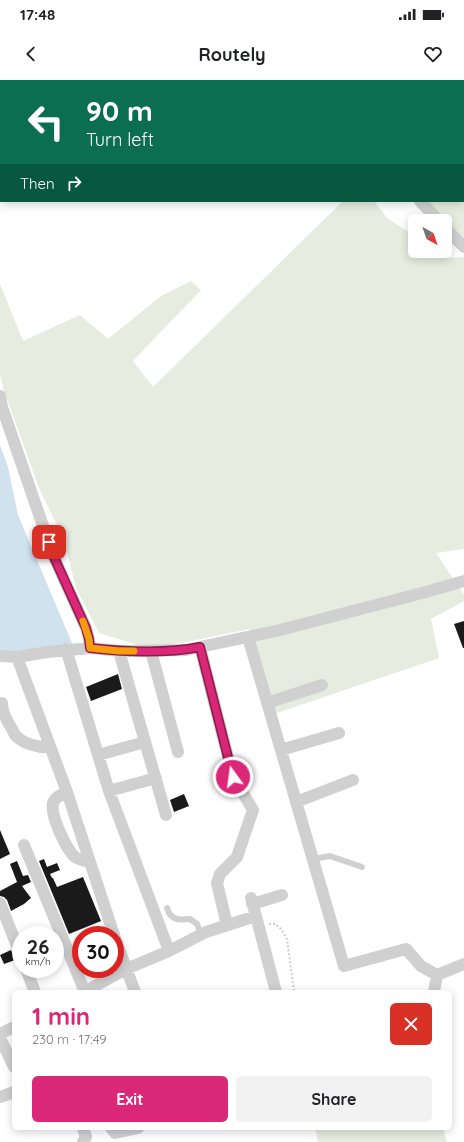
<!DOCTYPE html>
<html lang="en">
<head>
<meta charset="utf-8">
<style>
	:root { --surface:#fff; --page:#f2f2f2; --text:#202124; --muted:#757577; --accent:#db2777 }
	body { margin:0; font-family:Quicksand,sans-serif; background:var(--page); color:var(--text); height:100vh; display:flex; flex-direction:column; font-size:15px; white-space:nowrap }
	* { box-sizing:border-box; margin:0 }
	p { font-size:13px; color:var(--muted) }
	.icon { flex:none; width:22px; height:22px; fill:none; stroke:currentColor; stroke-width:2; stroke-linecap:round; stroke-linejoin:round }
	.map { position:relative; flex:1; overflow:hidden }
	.details { position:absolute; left:12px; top:910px; width:440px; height:140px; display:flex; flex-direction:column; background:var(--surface); border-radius:6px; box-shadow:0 2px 10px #0003 }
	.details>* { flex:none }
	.top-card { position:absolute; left:0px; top:0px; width:464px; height:122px; box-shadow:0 2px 10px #0003; background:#0b6e4f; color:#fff; overflow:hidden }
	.needle { width:26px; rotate:140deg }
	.buttons { position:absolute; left:408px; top:134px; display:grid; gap:8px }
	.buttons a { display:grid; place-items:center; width:44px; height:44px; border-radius:6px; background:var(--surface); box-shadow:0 2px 10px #0003; font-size:20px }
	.speed { position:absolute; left:12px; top:846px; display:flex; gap:8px; font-size:20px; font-weight:700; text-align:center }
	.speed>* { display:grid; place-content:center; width:52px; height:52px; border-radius:50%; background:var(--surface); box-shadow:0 2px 10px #0003; line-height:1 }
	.speed small { font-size:10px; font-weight:400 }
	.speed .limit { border:6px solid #d22; background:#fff; color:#111 }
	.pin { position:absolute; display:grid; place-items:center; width:34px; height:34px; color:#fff; margin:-17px; border-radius:8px; box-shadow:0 2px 6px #0006 }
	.me { position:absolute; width:44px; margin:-22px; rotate:346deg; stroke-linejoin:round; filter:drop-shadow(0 0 3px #0008) }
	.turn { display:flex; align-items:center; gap:14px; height:84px; padding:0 20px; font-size:18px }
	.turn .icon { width:52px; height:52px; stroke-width:2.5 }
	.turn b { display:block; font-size:28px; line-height:34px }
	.then { display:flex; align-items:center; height:38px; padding:0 20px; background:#0003; gap:8px; font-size:15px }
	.round { display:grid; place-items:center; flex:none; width:42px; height:42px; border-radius:6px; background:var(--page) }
	.summary { display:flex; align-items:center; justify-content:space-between; height:68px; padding:0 20px }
	h1 { font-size:24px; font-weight:800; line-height:30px; color:var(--accent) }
	.action { display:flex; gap:8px; margin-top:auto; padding:8px 20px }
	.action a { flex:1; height:46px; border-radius:6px; background:var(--accent); color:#fff; font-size:16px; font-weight:800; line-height:46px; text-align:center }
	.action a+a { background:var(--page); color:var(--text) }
	.status { display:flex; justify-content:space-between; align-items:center; height:28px; padding:0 20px; background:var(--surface); direction:ltr }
	.status svg { height:11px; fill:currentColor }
	header { display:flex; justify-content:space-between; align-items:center; height:52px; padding:0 20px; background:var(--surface); font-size:18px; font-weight:800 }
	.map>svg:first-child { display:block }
	.green { fill:#e6ecdf }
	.water { fill:#cfe2ee }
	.building { fill:#1a1a1a }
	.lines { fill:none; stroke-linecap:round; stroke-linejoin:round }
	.path { stroke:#cdcdcd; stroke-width:2; stroke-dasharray:2 2; stroke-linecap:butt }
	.lane { stroke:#d0d0d0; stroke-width:6 }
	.street { stroke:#d0d0d0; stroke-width:12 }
	.route-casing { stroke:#8e194d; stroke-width:10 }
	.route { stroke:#db2777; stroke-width:7 }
	.slow { stroke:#f59e0b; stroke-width:7 }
</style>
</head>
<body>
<div class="status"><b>17:48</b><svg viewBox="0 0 49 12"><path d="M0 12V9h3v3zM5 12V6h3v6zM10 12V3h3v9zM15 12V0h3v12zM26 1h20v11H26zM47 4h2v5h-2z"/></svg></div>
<header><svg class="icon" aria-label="back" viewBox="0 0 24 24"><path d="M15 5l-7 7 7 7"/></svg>Routely<svg class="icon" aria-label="heart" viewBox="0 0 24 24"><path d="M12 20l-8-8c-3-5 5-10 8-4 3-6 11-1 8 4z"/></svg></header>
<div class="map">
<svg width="464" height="1062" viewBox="0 0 464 1062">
	<rect width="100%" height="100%" fill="#fff"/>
	<path class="green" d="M340,0H464V161L428,121H463V1H339Z
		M343,121H374L387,138L415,156V171H438L449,178L464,177V469L436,473L464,515V521L431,539L439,578L274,634L250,549L151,569L99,553L76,508L64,460L39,408L4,311L0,294V204L23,261L80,235L108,259L161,216L191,201L201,210L133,281L153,307Z
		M315,1048H443L447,1062H318Z"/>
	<path class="water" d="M0,365L8,387L18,435L77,575L0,578Z"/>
	<path class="building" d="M464,541V568H463L454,544Z
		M118,594L122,609L91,621L86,607Z
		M184,714L189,726L174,732L170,720Z
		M0,750L10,774L0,779Z
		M44,779L47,787L57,783L60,790L50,794L52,798H53L57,807L83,797L101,841L69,854L39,781Z
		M17,781L23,796L28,795L31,802L22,806L31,818L24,824L11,831L7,820L4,817L0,816V811L17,802L10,784Z
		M11,870L15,880L4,884L0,875Z"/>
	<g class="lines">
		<path class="path" d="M160,1L161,0
			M269,844H275L281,849L287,859L294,912"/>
		<path class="lane" d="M313,779L330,776L362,787
			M167,828C171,841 179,840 190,839L197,844L201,854"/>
		<path class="street" d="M110,0V1
			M322,1V0
			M0,105H1
			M420,121L439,141
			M445,148L464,167
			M0,316L2,327L53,475L86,548L89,559L90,568
			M248,557L344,886L406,869L421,886L437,895
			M200,567L233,697L253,730L237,777L220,794L217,803L227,845
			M66,569L109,711L169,871
			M119,571L186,570L200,567L280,550L426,512L464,501
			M151,571L178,672
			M0,576L17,577
			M2,623C2,632 5,636 9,644C11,647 13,651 15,655C23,664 39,668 50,667
			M267,623L322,605
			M281,670L339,653
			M98,675L145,662
			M109,711L156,698
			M67,712C61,715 55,717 53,723C50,735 66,769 75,777C79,780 85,781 89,782
			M296,722L353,700
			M24,765L85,912
			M0,823L21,876
			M252,824L282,815
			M256,836L276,912
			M114,855L67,712L17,577L48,572L90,568L119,571L166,735
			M115,858L135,912
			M26,889L35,912
			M84,912L126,889L169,871L206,852L256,836L251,818
			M434,912L437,895L464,884
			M0,954L14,947
			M0,958L14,987
			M0,1017L14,1012
			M83,1048L86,1057L83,1062
			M111,1048L115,1053L138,1048"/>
	</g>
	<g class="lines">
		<g class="route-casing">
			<path id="route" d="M49,462L53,475L86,548L89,559L90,568C126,572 164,574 200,567L233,697"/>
		</g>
		<use href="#route" class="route"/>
		<path class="slow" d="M83,541L89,559L90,568L119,571H134"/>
	</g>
</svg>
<div class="buttons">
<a><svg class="needle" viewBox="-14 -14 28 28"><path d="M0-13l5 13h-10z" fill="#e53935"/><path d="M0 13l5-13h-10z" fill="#757577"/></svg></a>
</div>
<div class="speed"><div>26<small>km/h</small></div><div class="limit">30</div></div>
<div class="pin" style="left:49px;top:462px;background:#d93025"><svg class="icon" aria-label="arrive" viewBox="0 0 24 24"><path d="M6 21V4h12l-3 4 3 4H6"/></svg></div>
<svg class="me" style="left:233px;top:697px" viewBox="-20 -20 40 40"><circle r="17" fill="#db2777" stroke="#fff" stroke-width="3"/><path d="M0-11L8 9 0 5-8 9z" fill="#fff"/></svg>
<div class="top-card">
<div class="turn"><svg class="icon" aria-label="left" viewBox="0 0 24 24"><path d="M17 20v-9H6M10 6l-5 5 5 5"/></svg><div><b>90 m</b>Turn left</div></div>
<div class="then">Then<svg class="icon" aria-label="right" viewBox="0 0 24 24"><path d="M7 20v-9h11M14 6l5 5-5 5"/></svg></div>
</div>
<section class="details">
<div class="summary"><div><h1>1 min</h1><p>230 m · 17:49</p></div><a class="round" style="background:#d93025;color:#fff"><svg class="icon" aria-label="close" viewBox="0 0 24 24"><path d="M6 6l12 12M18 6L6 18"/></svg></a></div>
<div class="action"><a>Exit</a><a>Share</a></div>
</section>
</div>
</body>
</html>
